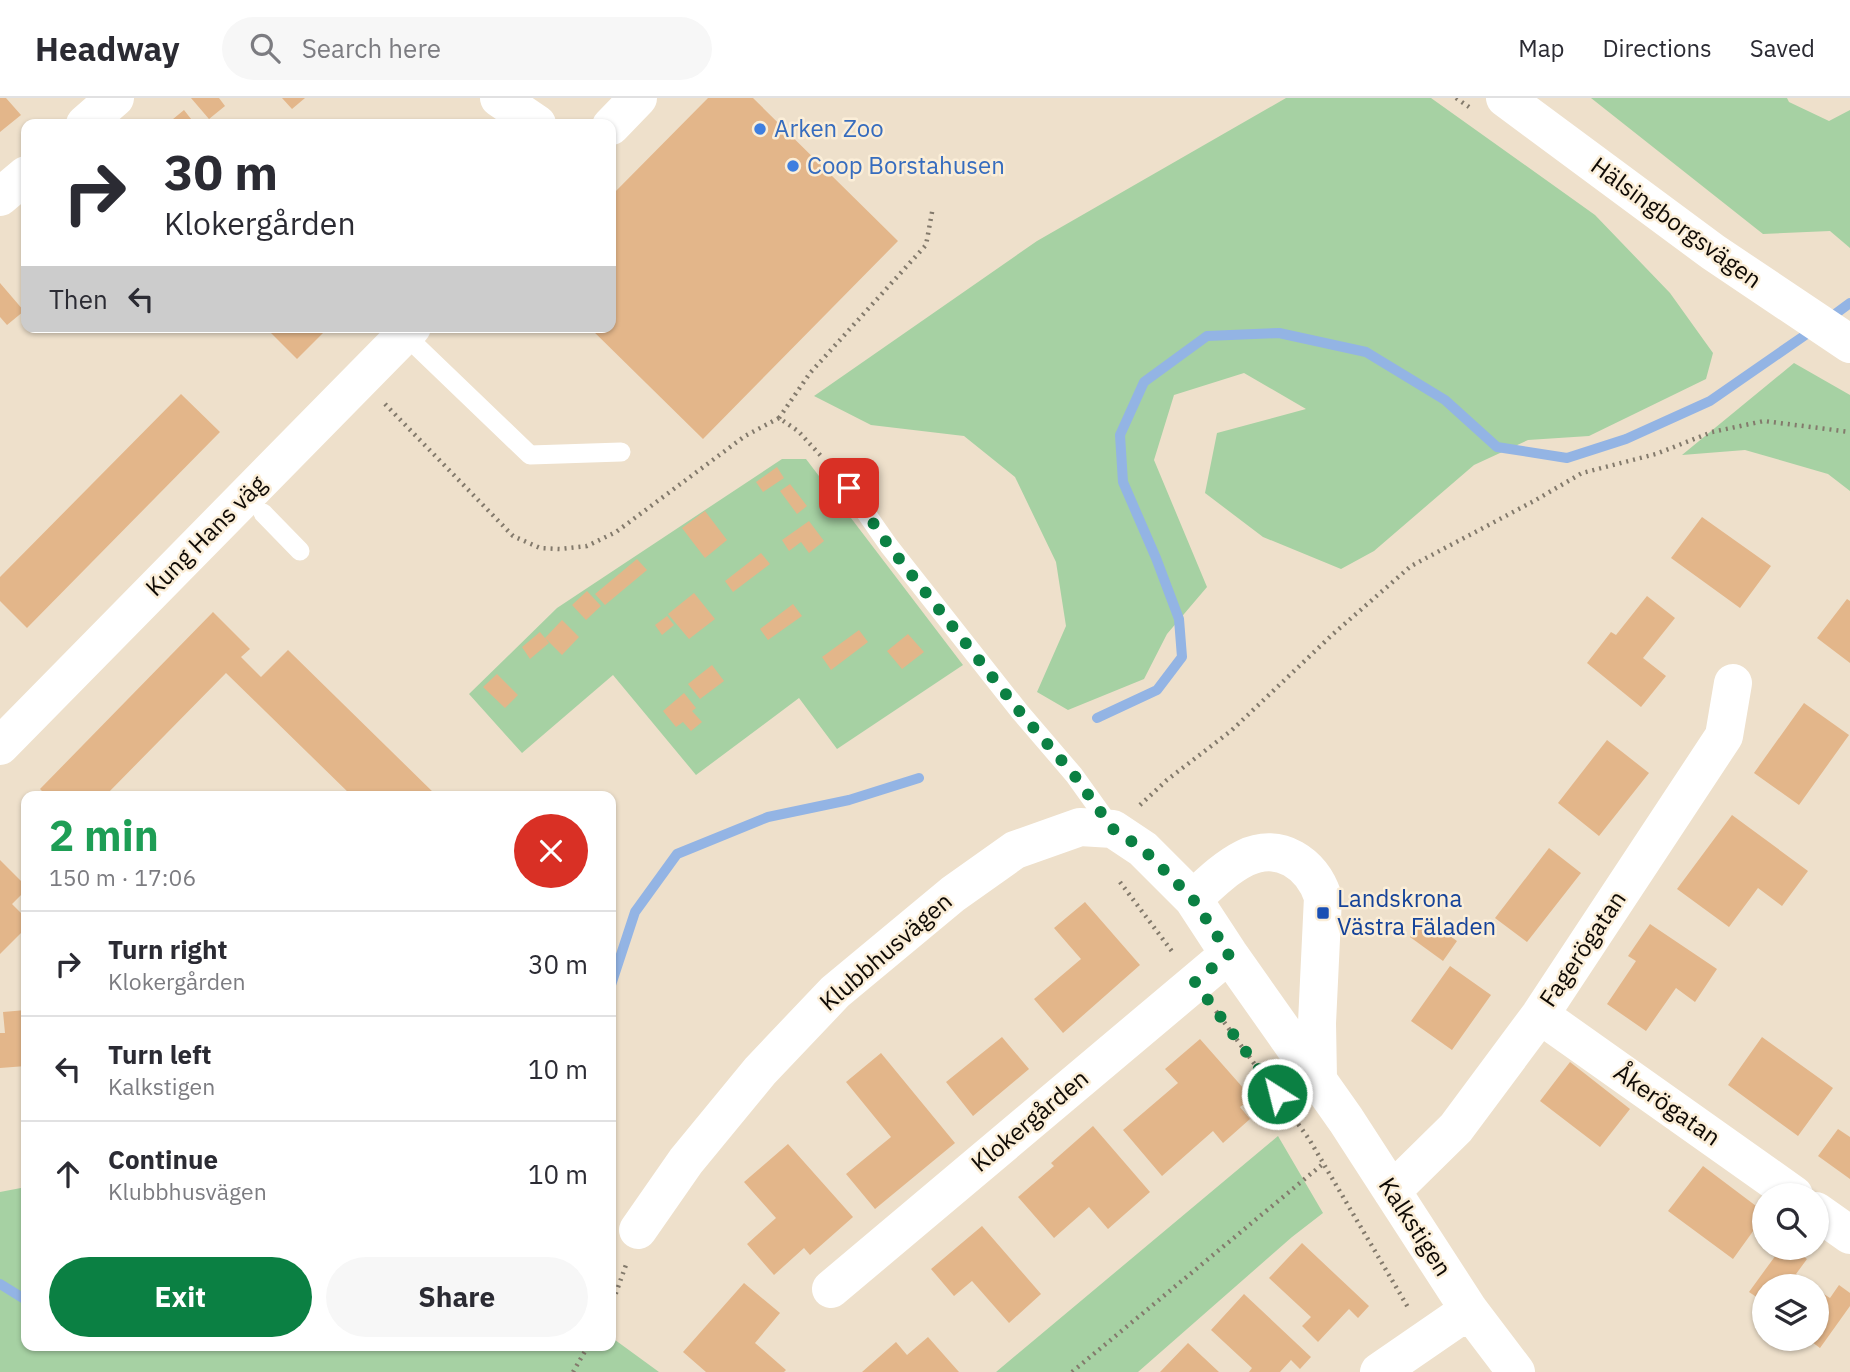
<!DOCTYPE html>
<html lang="en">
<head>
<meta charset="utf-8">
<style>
	:root { --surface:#fff; --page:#f7f7f7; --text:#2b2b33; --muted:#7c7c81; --line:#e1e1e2; --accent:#0b8043 }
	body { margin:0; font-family:"IBM Plex Sans",sans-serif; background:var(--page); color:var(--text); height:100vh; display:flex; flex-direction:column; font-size:26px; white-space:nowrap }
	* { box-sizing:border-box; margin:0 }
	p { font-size:23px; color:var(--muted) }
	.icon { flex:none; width:38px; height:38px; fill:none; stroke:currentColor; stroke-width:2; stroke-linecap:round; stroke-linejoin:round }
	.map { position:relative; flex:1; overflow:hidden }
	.panel { position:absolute; left:21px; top:693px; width:595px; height:560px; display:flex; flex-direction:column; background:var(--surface); border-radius:14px; box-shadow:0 2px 5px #0004 }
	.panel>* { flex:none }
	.banner { position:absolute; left:21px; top:21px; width:595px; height:214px; border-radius:14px; box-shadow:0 2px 5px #0004; background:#fff; color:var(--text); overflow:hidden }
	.controls { position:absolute; left:1752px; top:1085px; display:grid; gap:14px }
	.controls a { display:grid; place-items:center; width:77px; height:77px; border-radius:50%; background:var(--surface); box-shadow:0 2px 5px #0004; font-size:35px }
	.pin { position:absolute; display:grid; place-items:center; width:60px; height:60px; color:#fff; margin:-30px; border-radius:14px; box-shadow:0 4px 10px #0006 }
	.me { position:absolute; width:77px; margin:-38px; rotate:324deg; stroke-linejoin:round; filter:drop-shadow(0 0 5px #0008) }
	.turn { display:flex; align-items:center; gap:24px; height:147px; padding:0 28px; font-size:32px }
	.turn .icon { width:91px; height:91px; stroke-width:2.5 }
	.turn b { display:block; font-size:49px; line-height:60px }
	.then { display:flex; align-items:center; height:66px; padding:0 28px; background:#0003; gap:14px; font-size:26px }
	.round { display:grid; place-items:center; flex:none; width:74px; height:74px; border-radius:37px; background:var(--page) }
	.headline { display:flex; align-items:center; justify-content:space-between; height:119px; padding:0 28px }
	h1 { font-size:42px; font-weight:700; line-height:52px; color:#1e9e55 }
	.primary-button { display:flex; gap:14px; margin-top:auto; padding:14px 28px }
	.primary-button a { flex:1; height:80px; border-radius:42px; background:var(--accent); color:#fff; font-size:28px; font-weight:700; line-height:80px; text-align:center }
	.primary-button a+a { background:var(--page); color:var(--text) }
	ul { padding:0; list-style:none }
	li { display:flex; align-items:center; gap:21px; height:105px; padding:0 28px; border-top:2px solid var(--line) }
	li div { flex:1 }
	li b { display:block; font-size:26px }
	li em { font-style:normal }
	header { display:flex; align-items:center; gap:42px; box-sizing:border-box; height:98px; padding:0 35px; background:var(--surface); border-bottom:2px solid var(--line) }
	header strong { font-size:33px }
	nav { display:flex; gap:38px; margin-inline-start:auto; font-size:24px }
	.search { width:490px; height:63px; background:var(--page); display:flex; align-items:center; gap:18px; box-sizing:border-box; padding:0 24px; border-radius:38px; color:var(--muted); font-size:26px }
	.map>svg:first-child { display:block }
	.green { fill:#a6d1a3 }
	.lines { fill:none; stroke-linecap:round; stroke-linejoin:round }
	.stream { stroke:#93b4e4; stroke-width:10 }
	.building { fill:#e3b68a }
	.path { stroke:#837a6c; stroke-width:4.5; stroke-dasharray:2 5; stroke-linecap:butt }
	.lane { stroke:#fff; stroke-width:19 }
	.street { stroke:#fff; stroke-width:38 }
	.secondary { stroke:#fff; stroke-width:38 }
	.route { stroke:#0b8043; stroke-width:12; stroke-dasharray:0 21.6 }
	.shop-dot { fill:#3f7fe0; stroke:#fbeed8; stroke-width:2.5 }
	.transit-dot { fill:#1a4fb4; stroke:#fbeed8; stroke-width:2.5 }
	.labels { text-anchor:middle; stroke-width:5; stroke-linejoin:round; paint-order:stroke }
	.shop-label { font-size:24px; fill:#366cbe; stroke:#fbeed8; text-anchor:start }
	.street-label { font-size:24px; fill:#0f0a05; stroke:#fbeed8 }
	.transit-label { font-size:24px; fill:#164399; stroke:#fbeed8; text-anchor:start }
</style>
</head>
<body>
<header>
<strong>Headway</strong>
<div class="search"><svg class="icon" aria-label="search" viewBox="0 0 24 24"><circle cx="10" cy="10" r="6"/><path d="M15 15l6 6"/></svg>Search here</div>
<nav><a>Map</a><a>Directions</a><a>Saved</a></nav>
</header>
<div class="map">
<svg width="1850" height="1274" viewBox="0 0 1850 1274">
	<rect width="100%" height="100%" fill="#eee0cb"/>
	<path class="green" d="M1286,0H1431L1595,117L1670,195L1713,255L1706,281L1589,338L1528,342L1474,367L1374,453L1341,471L1263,439L1205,395L1217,335L1306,311L1244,275L1174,297L1154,362L1207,489L1167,536L1144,581L1068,612L1037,594L1066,528L1056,464L1015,379L964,338L871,327L814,298L1037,143Z
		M1591,0H1787L1789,4L1829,23L1850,12V150L1830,133L1763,136Z
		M1794,265L1850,297V393L1828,376L1745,352L1682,357Z
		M782,361H806L963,567L837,651L799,600L696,677L613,577L522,655L469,596L557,510Z
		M1278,1038L1323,1115L1292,1139L1138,1274H996Z
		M26,1089V1248H611V1239L659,1274H0V1094Z"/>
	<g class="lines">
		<path class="stream" d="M1827,222L1850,205
			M1097,620L1157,592L1182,559L1179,521L1156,460L1123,384L1120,337L1144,284L1207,238L1279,235L1366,254L1445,302L1497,349L1567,360L1626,341L1710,303L1814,231
			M611,887L635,814L677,756L768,719L849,702L919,680
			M0,1186L26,1202"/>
	</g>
	<path class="building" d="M0,0H6L21,17L0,34Z
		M191,0H219L225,8L209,21Z
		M282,0H305L292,11Z
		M708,0H753L898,143L703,341L589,229H611V98Z
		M184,12L195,26H167Z
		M0,185L24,213L7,227L0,219Z
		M265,229H329L297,261Z
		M181,296L220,334L27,530L0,503V479Z
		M777,369L784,380L763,394L756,384Z
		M790,386L807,408L797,416L780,393Z
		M705,413L727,442L705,460L682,430Z
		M1702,419L1771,468L1740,510L1671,460Z
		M809,423L824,443L809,455L801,444L789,453L782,442Z
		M761,455L770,466L733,494L725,483Z
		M637,461L647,472L605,507L595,496Z
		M587,493L601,508L586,522L572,507Z
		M694,495L715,521L689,541L668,516Z
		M1647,498L1675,520L1643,560L1666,578L1641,609L1587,565L1611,534L1616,537Z
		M1847,501L1850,503V565L1817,540Z
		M793,506L802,518L768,542L760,531Z
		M213,514L250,551L241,559L261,579L288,552L437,698H352L226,575L105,698H47L40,691Z
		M667,518L674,527L662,537L655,527Z
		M562,522L579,539L562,557L545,540Z
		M859,532L868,544L831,572L822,559Z
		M540,534L549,545L530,561L522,549Z
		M908,536L924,554L902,571L887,553Z
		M712,567L724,583L700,601L688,586Z
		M497,576L518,597L505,610L483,589Z
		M684,595L696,610L692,613L702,624L691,633L683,624L676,629L663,613Z
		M1804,605L1849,637L1799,707L1754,675Z
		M1607,642L1649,675L1599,738L1558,705Z
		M1732,717L1808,773L1782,808L1758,790L1729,829L1677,791Z
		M1549,750L1581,775L1527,844L1495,820Z
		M0,762L26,788V792L12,806L26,820V830L0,856Z
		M1085,804L1140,867L1063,935L1034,901L1081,861L1054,830Z
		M1423,819L1457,843L1443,863L1410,839Z
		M1650,826L1717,871L1695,904L1676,890L1646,933L1607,906L1636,863L1628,858Z
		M1450,868L1491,897L1452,952L1411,923Z
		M26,912V968L0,970V935H5L3,914Z
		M1002,939L1029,971L973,1018L946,984Z
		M1762,939L1833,990L1798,1038L1728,987Z
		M1200,941L1252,1000L1240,1009L1250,1021L1223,1045L1213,1033L1162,1078L1123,1032L1178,985L1165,971Z
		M881,955L955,1045L875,1111L846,1076L891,1039L846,984Z
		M1570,964L1630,1011L1600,1049L1540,1003Z
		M1093,1028L1150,1094L1108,1131L1089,1109L1054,1140L1018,1099L1054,1068L1051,1065Z
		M1838,1031L1850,1039V1081L1818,1058Z
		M788,1046L853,1119L810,1157L804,1150L774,1177L747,1146L776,1120L744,1084Z
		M1703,1068L1764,1114V1118L1733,1161L1668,1113Z
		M982,1128L1041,1196L1009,1225L972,1183L954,1198L931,1171Z
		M1302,1145L1369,1208L1358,1220L1349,1211L1318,1244L1302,1228L1311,1219L1269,1180Z
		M1781,1150H1792L1807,1161L1796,1176L1813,1188H1764V1204L1749,1194Z
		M744,1185L780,1215L755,1245L786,1272L784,1274H706L683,1254Z
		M1839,1187L1850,1195V1208L1820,1250L1808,1241H1816V1191L1830,1200Z
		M1244,1196L1311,1259L1300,1271L1291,1262L1280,1274H1249L1252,1270L1211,1232Z
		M928,1239L959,1274H862L896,1244L907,1257Z
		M1188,1245L1219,1274H1160Z"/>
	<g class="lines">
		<path class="path" d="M1456,0L1469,9
			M385,306L513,438L540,450L560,451L587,448L616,434L745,338L779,320L798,333L822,359
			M779,320L810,275L926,147L933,109
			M1140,707L1167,682L1232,632L1333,536L1411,468L1534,403L1582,375L1656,356L1712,334L1764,323L1850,334
			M1120,784L1174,856
			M1216,913L1309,1041L1409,1211
			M611,1209L627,1164
			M573,1274L588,1248
			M1072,1274L1324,1065"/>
		<path class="lane" d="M405,237L530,357L621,354
			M840,378L889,448L1020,614L1074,677L1112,730
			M263,415L300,453"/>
		<path class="street" d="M499,0L537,26
			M85,26L115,0
			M611,28L638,0
			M0,99L26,77
			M0,648L412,229
			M1540,917L1794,1097
			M1318,981L1317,925L1323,799C1312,766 1280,743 1245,760C1225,770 1209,786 1193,801L1229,856L1346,1022L1469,1212L1516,1274
			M1392,1093L1456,1030L1540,917L1724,638L1733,585
			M1816,1113L1850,1137
			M638,1132L686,1063L760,973L835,894L953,796L1015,752L1080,729L1113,731L1143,751L1193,801
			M831,1191L1229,856
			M1379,1274L1469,1212"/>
		<path class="secondary" d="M1505,0L1713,154L1850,246"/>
	</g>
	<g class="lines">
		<path class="route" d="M849,390L889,448L1020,614L1074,677L1113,731L1143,751L1193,801L1229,856L1195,884L1277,996"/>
	</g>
	<g class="shop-dot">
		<circle cx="760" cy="31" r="7"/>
		<circle cx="793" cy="68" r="7"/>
	</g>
	<rect class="transit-dot" x="1316" y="808" width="14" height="14" rx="3.5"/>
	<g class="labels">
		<g class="shop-label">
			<text x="774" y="39">Arken Zoo</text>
			<text x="807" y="76">Coop Borstahusen</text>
		</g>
		<g class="street-label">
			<text transform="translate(1676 125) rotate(36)" y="8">Hälsingborgsvägen</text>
			<text transform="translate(206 438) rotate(-45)" y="8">Kung Hans väg</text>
			<text transform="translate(1583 851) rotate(-56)" y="8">Fagerögatan</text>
			<text transform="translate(886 854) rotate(-41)" y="8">Klubbhusvägen</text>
			<text transform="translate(1667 1007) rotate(35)" y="8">Åkerögatan</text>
			<text transform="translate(1030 1023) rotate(-40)" y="8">Klokergården</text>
			<text transform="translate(1415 1129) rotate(57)" y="8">Kalkstigen</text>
		</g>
		<g class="transit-label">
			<text x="1337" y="809">Landskrona<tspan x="1337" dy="28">Västra Fäladen</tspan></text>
		</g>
	</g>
</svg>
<div class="controls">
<a><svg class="icon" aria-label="search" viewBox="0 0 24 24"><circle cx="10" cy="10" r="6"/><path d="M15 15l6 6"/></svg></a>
<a><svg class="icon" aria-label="layers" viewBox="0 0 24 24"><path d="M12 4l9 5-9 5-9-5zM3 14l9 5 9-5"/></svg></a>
</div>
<div class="pin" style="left:849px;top:390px;background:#d93025"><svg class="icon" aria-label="arrive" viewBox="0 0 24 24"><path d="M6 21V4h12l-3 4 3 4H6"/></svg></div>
<svg class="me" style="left:1277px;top:996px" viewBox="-20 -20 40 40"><circle r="17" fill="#0b8043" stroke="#fff" stroke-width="3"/><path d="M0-11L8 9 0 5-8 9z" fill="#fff"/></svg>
<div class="banner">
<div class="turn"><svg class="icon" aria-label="right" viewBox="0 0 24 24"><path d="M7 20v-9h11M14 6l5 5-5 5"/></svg><div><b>30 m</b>Klokergården</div></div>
<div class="then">Then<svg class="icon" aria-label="left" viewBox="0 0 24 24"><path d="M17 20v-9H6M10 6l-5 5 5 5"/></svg></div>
</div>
<section class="panel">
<div class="headline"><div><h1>2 min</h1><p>150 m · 17:06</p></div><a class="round" style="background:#d93025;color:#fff"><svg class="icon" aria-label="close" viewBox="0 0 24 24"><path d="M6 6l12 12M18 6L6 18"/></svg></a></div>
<ul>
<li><svg class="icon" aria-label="right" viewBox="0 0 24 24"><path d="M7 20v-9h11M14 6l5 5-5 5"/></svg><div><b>Turn right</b><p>Klokergården</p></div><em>30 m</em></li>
<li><svg class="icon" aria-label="left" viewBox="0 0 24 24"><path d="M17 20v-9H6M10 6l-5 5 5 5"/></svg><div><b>Turn left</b><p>Kalkstigen</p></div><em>10 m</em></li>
<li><svg class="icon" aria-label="ahead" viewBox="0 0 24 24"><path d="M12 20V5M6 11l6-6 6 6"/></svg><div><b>Continue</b><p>Klubbhusvägen</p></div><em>10 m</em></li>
</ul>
<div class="primary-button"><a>Exit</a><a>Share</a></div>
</section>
</div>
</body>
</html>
